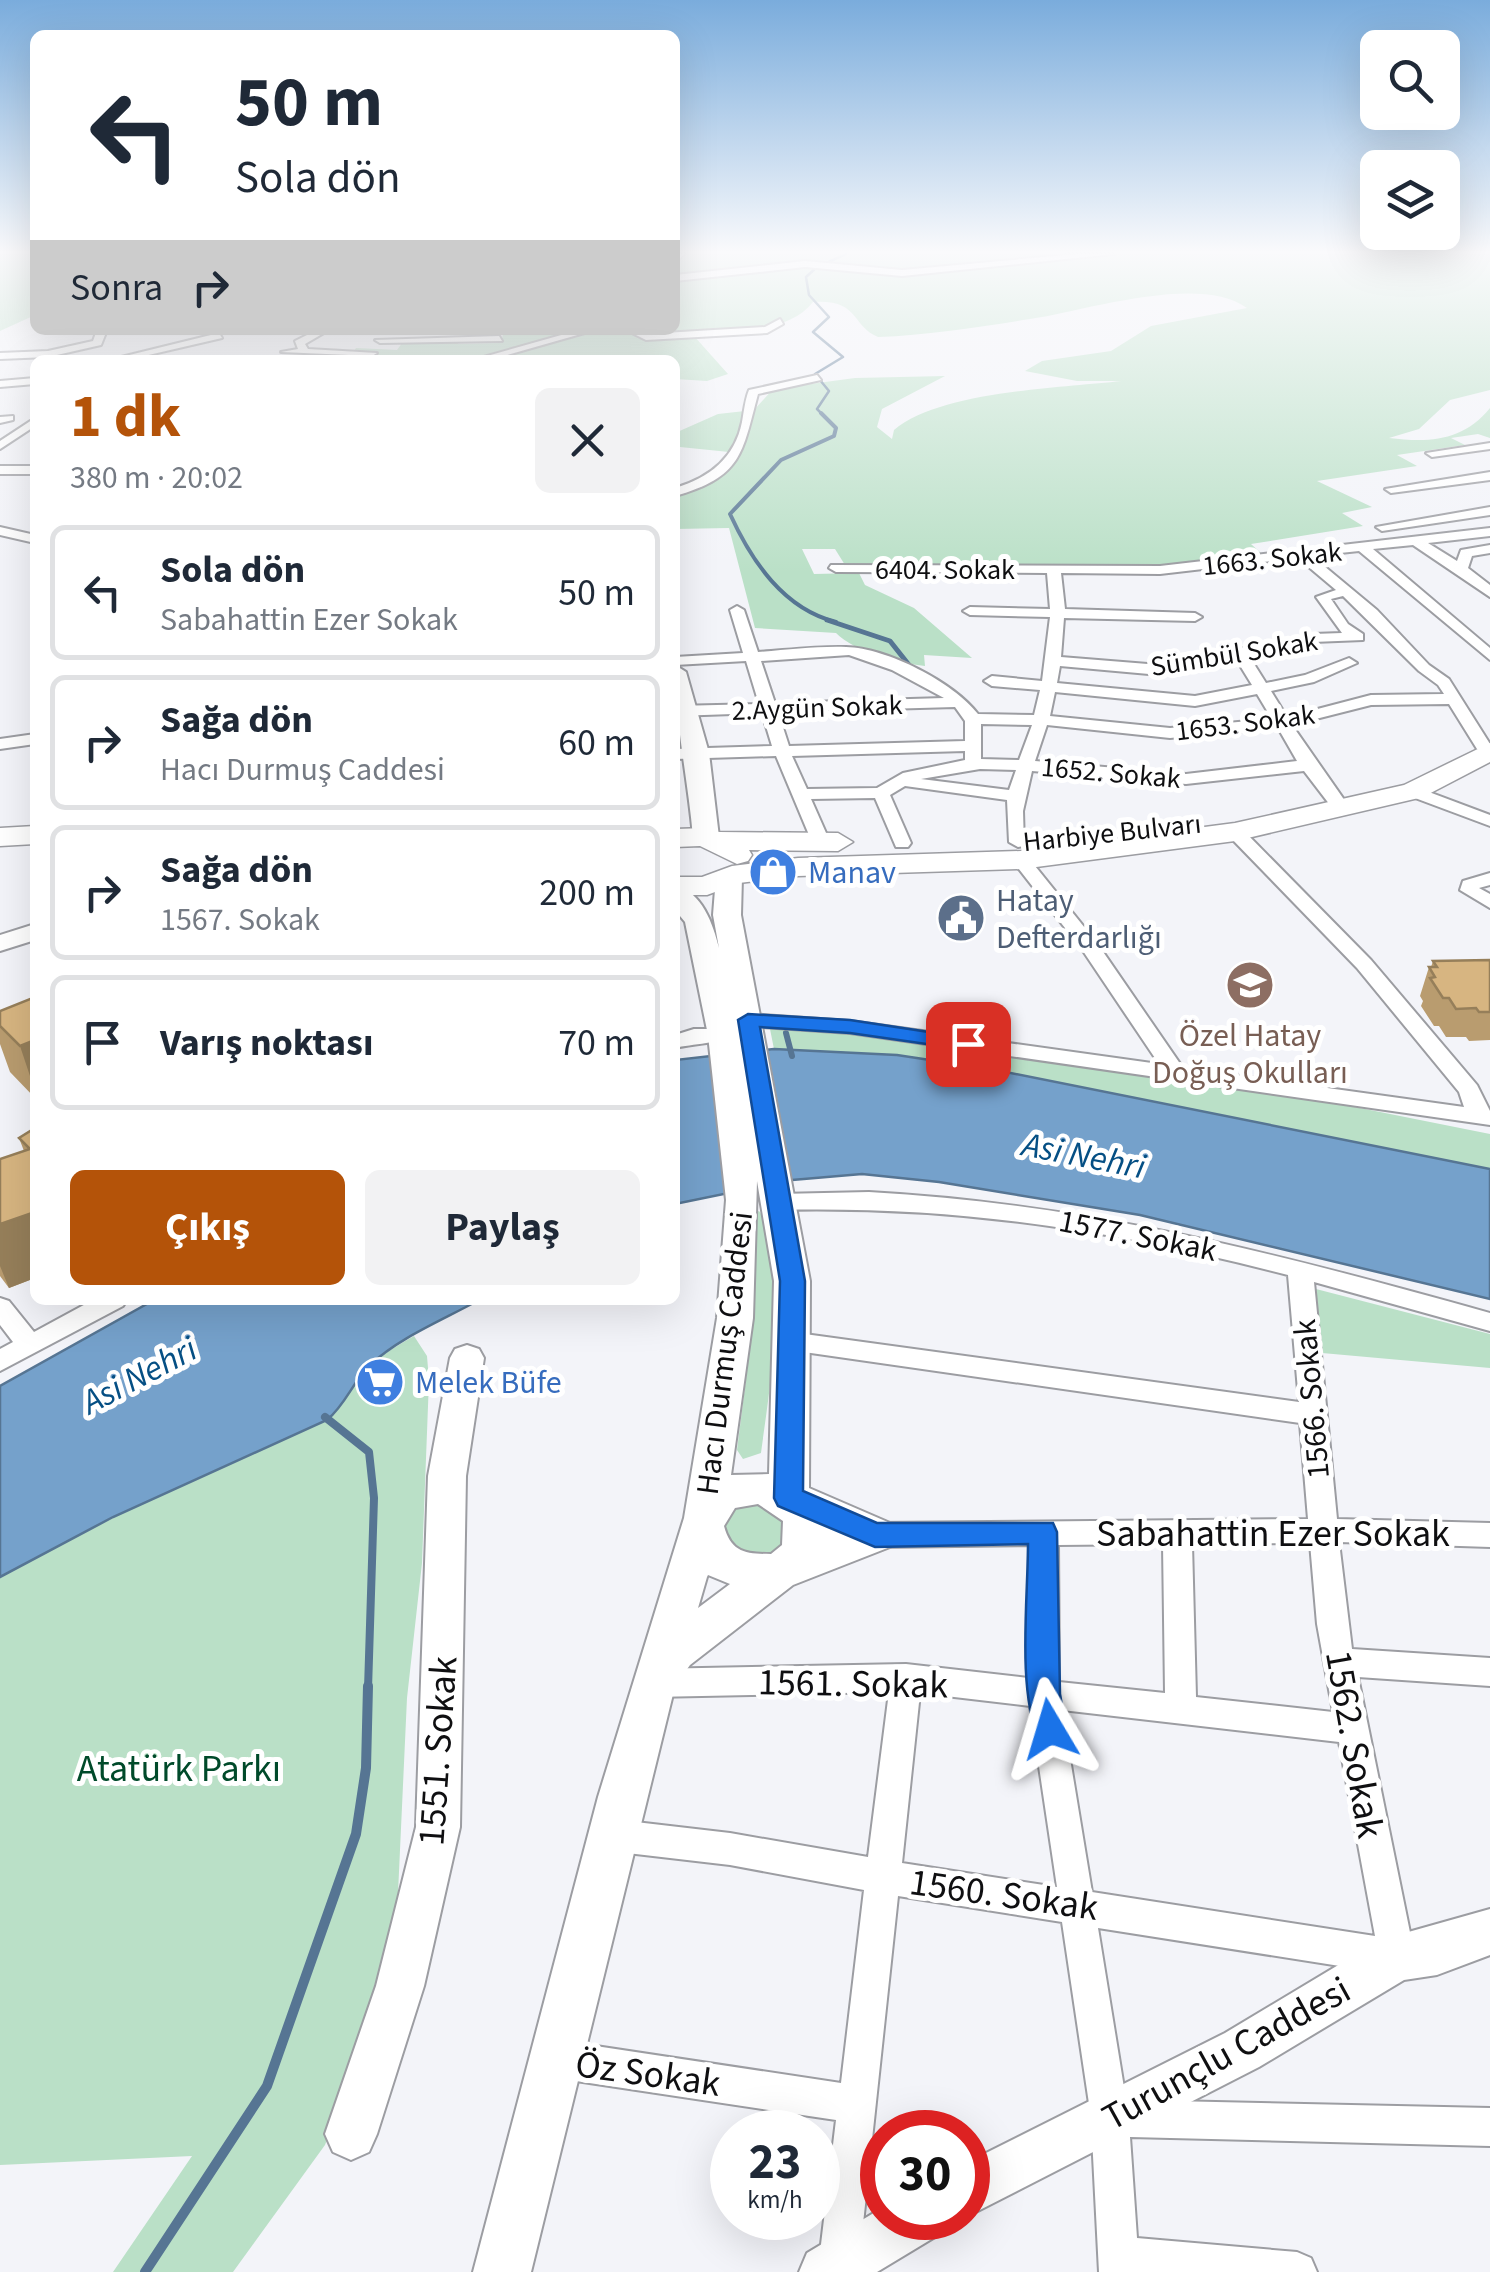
<!DOCTYPE html>
<html lang="tr">
<head>
<meta charset="utf-8">
<style>
	:root { --surface:#fff; --page:#f2f2f3; --text:#1f2937; --muted:#747a83; --line:#e0e1e3; --accent:#b45309 }
	body { margin:0; font-family:"Source Sans 3",sans-serif; background:var(--page); color:var(--text); height:100vh; display:flex; flex-direction:column; font-size:38px; white-space:nowrap }
	* { box-sizing:border-box; margin:0 }
	p { font-size:32px; color:var(--muted) }
	.icon { flex:none; width:55px; height:55px; fill:none; stroke:currentColor; stroke-width:2; stroke-linecap:round; stroke-linejoin:round }
	.map { position:relative; flex:1; overflow:hidden }
	.sheet { position:absolute; left:30px; top:355px; width:650px; height:950px; display:flex; flex-direction:column; background:var(--surface); border-radius:15px; box-shadow:0 10px 40px #0002 }
	.sheet>* { flex:none }
	.hud { position:absolute; left:30px; top:30px; width:650px; height:305px; border-radius:15px; box-shadow:0 10px 40px #0002; background:#fff; color:var(--text); overflow:hidden }
	.controls { position:absolute; left:1360px; top:30px; display:grid; gap:20px }
	.controls a { display:grid; place-items:center; width:100px; height:100px; border-radius:15px; background:var(--surface); box-shadow:0 10px 40px #0002; font-size:50px }
	.speed { position:absolute; left:710px; top:2110px; display:flex; gap:20px; font-size:50px; font-weight:700; text-align:center }
	.speed>* { display:grid; place-content:center; width:130px; height:130px; border-radius:50%; background:var(--surface); box-shadow:0 10px 40px #0002; line-height:1 }
	.speed small { font-size:25px; font-weight:400 }
	.speed .limit { border:15px solid #d22; background:#fff; color:#111 }
	.pin { position:absolute; display:grid; place-items:center; width:85px; height:85px; color:#fff; margin:-42px; border-radius:20px; box-shadow:0 5px 15px #0006 }
	.me { position:absolute; width:110px; margin:-55px; rotate:353deg; stroke-linejoin:round; filter:drop-shadow(0 0 8px #0008) }
	.turn { display:flex; align-items:center; gap:35px; height:210px; padding:0 40px; font-size:45px }
	.turn .icon { width:130px; height:130px; stroke-width:2.5 }
	.turn b { display:block; font-size:70px; line-height:85px }
	.then { display:flex; align-items:center; height:95px; padding:0 40px; background:#0003; gap:20px; font-size:38px }
	.round { display:grid; place-items:center; flex:none; width:105px; height:105px; border-radius:15px; background:var(--page) }
	.headline { display:flex; align-items:center; justify-content:space-between; height:170px; padding:0 40px }
	h1 { font-size:60px; font-weight:700; line-height:75px; color:var(--accent) }
	.primary-button { display:flex; gap:20px; margin-top:auto; padding:20px 40px }
	.primary-button a { flex:1; height:115px; border-radius:15px; background:var(--accent); color:#fff; font-size:40px; font-weight:700; line-height:115px; text-align:center }
	.primary-button a+a { background:var(--page); color:var(--text) }
	ul { padding:0; list-style:none }
	li { display:flex; align-items:center; gap:30px; height:135px; margin:0 20px 15px; padding:0 20px; border:5px solid var(--line); border-radius:15px }
	li div { flex:1 }
	li b { display:block; font-size:38px }
	li em { font-style:normal }
	.map>svg:first-child { display:block }
	.green { fill:#bae0c7 }
	.water { fill:#75a1cb; stroke:#567593; stroke-width:2.5 }
	.lines { fill:none; stroke-linecap:round; stroke-linejoin:round }
	.stream-far5 { stroke:#567593; stroke-width:2.5 }
	.stream-far4 { stroke:#567593; stroke-width:4 }
	.stream-far3 { stroke:#567593; stroke-width:5 }
	.stream-far2 { stroke:#567593; stroke-width:6 }
	.stream-far1 { stroke:#567593; stroke-width:8 }
	.stream { stroke:#567593; stroke-width:10 }
	.minor-casing { stroke:#9c9da2; stroke-width:4 }
	.tertiary-casing { stroke:#9c9da2; stroke-width:4 }
	.secondary-casing { stroke:#9c9da2; stroke-width:4 }
	.primary-casing { stroke:#9c9da2; stroke-width:3 }
	.minor { fill:#fff; fill-rule:evenodd }
	.tertiary { fill:#fff; fill-rule:evenodd }
	.secondary { fill:#fff; fill-rule:evenodd }
	.primary { fill:#fff; fill-rule:evenodd }
	.wall { fill:#b99c6f }
	.shaded-wall { fill:#967f5a }
	.building { fill:#d7b581; stroke:#967f5a; stroke-width:2.5 }
	.route { fill:#1a73e8; stroke:#114b97; stroke-width:2.5 }
	.labels { text-anchor:middle; stroke-width:10; stroke-linejoin:round; paint-order:stroke }
	.far-street-label { font-size:28px; fill:#0f0f11; stroke:#fff }
	.shop-label { font-size:32px; fill:#366cbe; stroke:#fff; text-anchor:start }
	.service-label { font-size:32px; fill:#4e5e75; stroke:#fff; text-anchor:start }
	.education-label { font-size:32px; fill:#785e54; stroke:#fff }
	.street-label { font-size:32px; fill:#0f0f11; stroke:#fff }
	.water-label { font-size:35px; font-style:italic; fill:#054f84; stroke:#fff }
	.near-street-label { font-size:38px; fill:#0f0f11; stroke:#fff }
	.near-park-label { font-size:38px; fill:#004a2a; stroke:#fff }
</style>
</head>
<body>
<div class="map">
<svg width="1490" height="2272" viewBox="0 0 1490 2272">
	<rect width="100%" height="100%" fill="#f3f4f9"/>
	<path class="green" d="M0,254H35V315L0,331Z
		M675,254H1490V390L1450,400L1419,429L1389,438C1430,443 1463,441 1490,408V438L1478,434L1451,438L1465,445L1397,455L1417,466L1317,481L1372,507L1342,513L1363,526L1251,544L1262,554L1190,565H845L835,549H802L814,574L859,573L865,585L914,608L972,658L924,655L925,666C897,663 855,652 836,633L755,628L729,528L675,529V488L723,466L729,452L680,447L675,433L718,414L754,410L773,389L855,378L945,376L882,409L877,427L892,439L894,430C940,391 1061,388 1121,381H1077L1025,371L1042,361L1111,351L1151,326L1247,308C1200,273 1084,311 1030,319C980,327 929,335 878,337C851,326 860,299 813,302C788,334 731,331 694,336L728,374L707,381L675,379V360H348L356,348L397,350L405,339L458,337V344L501,343L504,330H675Z
		M768,1019L1270,1090L1490,1134V1169L996,1070L897,1055L774,1049Z
		M759,1211C793,1254 768,1399 761,1453L743,1459L737,1450L749,1355L754,1213Z
		M1316,1289L1490,1334V1368L1322,1353Z
		M414,1336L427,1356L429,1380L422,1563L407,1698L397,1915L369,2031L325,2145L233,2272H113L192,2156L0,2165V1577L113,1517L327,1420C340,1409 343,1402 351,1388C364,1365 391,1349 414,1336Z
		M747,1499L786,1514V1541L770,1553L736,1551L723,1536V1517Z"/>
	<path class="water" d="M774,1049L897,1055L996,1070L1490,1169V1299L1140,1215L939,1182L862,1174L792,1180L675,1204V1060Z
		M154,1300H479C443,1320 400,1337 370,1365C352,1383 346,1404 327,1420L113,1517L0,1577V1386Z"/>
	<g class="lines">
		<path class="stream-far5" d="M824,264L846,254
			M817,267L806,277L809,295L829,317L813,332L843,357L815,374L829,391L817,409L823,415"/>
		<path class="stream-far4" d="M821,413L836,428L834,436L781,460L730,514C752,562 784,609 836,622"/>
		<path class="stream-far3" d="M827,620L890,641L909,665"/>
		<path class="stream-far2" d="M786,1033L792,1056"/>
		<path class="stream-far1" d="M325,1417L369,1452L374,1498L368,1689"/>
		<path class="stream" d="M145,2272L267,2086L356,1834L366,1768L368,1686"/>
		<g class="minor-casing">
			<path id="minor" d="M684,254L675,263V254Z
				M1077,254H1114L902,276L805,267L675,281V275L805,261L902,270Z
				M780,319L783,324L767,333L646,340L626,330L647,334L765,327Z
				M97,330H107L101,345L48,357L0,359V353L48,351L93,341Z
				M317,330H329L305,344L308,349L377,353L372,356L281,352L298,349L295,341Z
				M579,330H595L490,360H473Z
				M219,333L222,338L127,360H109Z
				M499,336L502,341L380,343L375,340Z
				M817,375L821,380L758,394C742,454 742,477 675,496V488C709,478 735,458 742,422C744,411 745,400 749,390Z
				M35,378V384L0,387V381Z
				M13,416V420L0,423V417Z
				M35,418V426L0,449V441Z
				M1490,443V449L1432,457L1426,453Z
				M0,466H35V474H0Z
				M1490,472V480L1391,493L1385,489Z
				M1490,507V515L1382,531L1376,527Z
				M0,527L35,535V543L0,535Z
				M1490,528V536L1428,543L1457,561L1461,550L1490,545V553L1472,556L1468,568L1490,585V597L1413,545L1373,549L1490,648V660L1359,551L1312,556L1377,610L1429,665L1449,679L1490,744L1489,749H1477L1449,704L1371,705L1292,725L1345,801L1342,805H1330L1304,771L1186,784L1032,771L1023,811L1024,846L1018,847L1009,842L1007,800L905,786L890,795L911,843L908,847H896L875,798L811,799L830,842L821,847L812,842L776,756L675,759V749L772,746L762,713L675,716V706L759,704L746,661L675,665V657L743,653L730,610L737,606L744,610L758,652C787,650 817,646 846,647C887,648 953,682 978,714L1034,715L1040,690L992,686L984,681L992,676L1042,681L1050,617L970,615L963,611L970,607L1050,609L1047,573L836,572L829,568L831,565L1160,566ZM1298,558L1336,590L1316,597L1342,633L1313,634L1160,665L1061,657L1064,618L1195,621L1202,617L1195,613L1065,609L1061,573L1160,574ZM1343,596L1419,671L1438,685L1444,694L1371,695L1287,717L1271,691L1314,682L1357,663L1349,658L1305,675L1266,683L1249,656L1313,642L1363,640V634L1348,624L1331,599ZM849,655L892,670L944,698L775,703L761,661ZM1236,659L1252,685L1195,696L1057,683L1060,666L1160,675ZM1055,692L1195,706L1257,694L1272,719L1170,728L1050,716ZM955,707L965,721V741L789,746L778,712ZM981,724L1032,725L1019,760L981,759ZM1047,725L1170,738L1278,728L1297,761L1186,774L1035,761ZM965,751V760L903,773L877,788L807,789L792,756ZM980,769L1016,770L1009,790L921,779Z
				M35,734V744L0,749V739Z
				M1413,786L1490,815V826L1407,795L1404,791Z
				M1235,827L1241,828L1371,960L1477,1085L1490,1111V1125L850,1033L748,1026L738,1020L748,1014L850,1021L1159,1064L1083,951L1012,860L1021,855L1027,856L1097,943L1183,1068L1464,1107L1459,1092L1357,968L1229,836V828Z
				M1490,873V885L1479,888L1490,894V908L1460,890L1463,881Z
				M694,1029H723L733,1035C723,1043 691,1044 675,1048V1035Z
				M869,1192C1089,1204 1280,1254 1490,1313V1331L1314,1282L1337,1519L1490,1523V1547L1339,1542L1352,1649L1490,1658V1686L1358,1677L1415,1957L1410,1970L1397,1975L1098,1928L1126,2100L1490,2108V2146L1130,2137L1137,2238L1297,2252L1311,2258L1317,2272H1099L1091,2117L1062,1922L898,1896L859,2261L855,2272H823L819,2261L836,2120L556,2078L543,2072L537,2059L543,2046L556,2040L841,2083L864,1890L730,1865L610,1851L598,1846L593,1835L598,1824L610,1819L730,1833L868,1857L889,1692L652,1697L641,1693L636,1683L641,1673L652,1669L906,1664L1028,1678L1029,1545L875,1547L865,1543L861,1535L865,1527L875,1523L1308,1519L1300,1423L790,1350L781,1348L777,1341L781,1334L790,1332L1299,1402L1288,1275C1113,1230 960,1206 779,1210L767,1202L779,1194ZM1310,1543L1317,1624L1333,1712L1196,1697L1192,1544ZM1163,1544L1165,1693L1059,1682L1058,1545ZM920,1693L1030,1706L1057,1887L902,1863ZM1062,1710L1339,1742L1375,1936L1092,1892Z
				M0,1298L9,1301L34,1332L93,1300H127L123,1306L0,1371V1349L13,1342L0,1325Z"/>
		</g>
		<g class="tertiary-casing">
			<path id="tertiary" d="M35,924V940L0,951V935Z
				M467,1345L479,1349L484,1358L466,1476L460,1827L424,1986L377,2134L369,2152L351,2160L333,2152L325,2134L376,1986L416,1827L428,1476L450,1358L455,1349Z
				M1490,1909V1955L1437,1975L1404,1980L1259,2067L968,2216V2162L1225,2033L1380,1940Z
				M882,2208V2218H942L935,2237L877,2272H799L807,2253Z"/>
		</g>
		<g class="secondary-casing">
			<path id="secondary" d="M675,665L686,672L709,753L719,837L706,845L693,837C688,779 675,723 675,665Z
				M729,869L742,877L741,915L810,1281L809,1488L890,1523L896,1535L890,1547L793,1585L690,1665L675,1686L531,2272H473L598,1797L684,1518L717,1318L726,1200L708,1035L685,922L675,910V885C702,892 713,924 719,948L713,915L716,877ZM757,1181L774,1281L769,1474L731,1475L753,1318ZM758,1504L783,1521L782,1545L771,1554C745,1554 731,1552 724,1526L735,1508ZM708,1575L730,1584L698,1608L707,1577Z"/>
		</g>
		<g class="primary-casing">
			<path id="primary" d="M1490,743V762L1423,797L1235,841L1021,869L798,876L739,883L707,895H675V877H702L732,866L798,858L1021,851L1235,823L1404,785Z
				M35,826V844L0,846V828Z
				M706,828L719,832L838,833L853,842L838,851L749,850L752,855L748,861L737,864L700,846L675,847V829Z"/>
		</g>
		<use href="#minor" class="minor"/>
		<use href="#tertiary" class="tertiary"/>
		<use href="#secondary" class="secondary"/>
		<use href="#primary" class="primary"/>
	</g>
	<path class="wall" d="M1490,960V1040L1469,1041L1466,1037H1446L1439,1026H1434L1421,1006L1423,1001L1420,996L1429,967H1431L1433,961Z
		M35,997V1098L10,1072L0,1044V1011Z
		M35,1128V1278L9,1288L0,1276V1159L24,1151L19,1138Z"/>
	<path class="shaded-wall" d="M35,1040V1091L20,1046Z
		M35,1212V1278L9,1288L0,1266V1224Z"/>
	<path class="building" d="M1490,960V1012H1479L1476,1008L1456,1009L1449,998H1443L1430,978L1435,977L1429,967H1437L1433,961Z
		M35,997V1040L20,1046L0,1026V1011Z
		M35,1128V1212L0,1224V1159L30,1149L19,1138Z"/>
	<linearGradient id="sky" x2="0" y2="1"><stop stop-color="#7aacdc"/><stop offset="0.44" stop-color="#fafafc"/><stop offset="1" stop-color="#fafafc" stop-opacity="0"/></linearGradient>
	<rect width="1490" height="573" fill="url(#sky)"/>
	<path class="route" d="M748,1014L850,1020L968,1038L978,1044L968,1050L850,1033L760,1027L805,1281L803,1491L877,1523H1053L1057,1532L1060,1694L1066,1729L1061,1739L1050,1744L1039,1739C1017,1691 1028,1598 1028,1544L875,1547L778,1506L774,1498L780,1281L738,1020Z"/>
	<defs>
		<g id="shop-disc" transform="scale(2.5)"><circle r="9.5" fill="#3f7fe0" stroke="#fff"/><path d="M-5-2.5h2.3a2.7 3.5 0 0 1 5.4 0H5L5.5 6h-11ZM-1.5-2.5h3a1.5 2.3 0 0 0-3 0Z" fill="#fff"/></g>
		<g id="civic-disc" transform="scale(2.5)"><circle r="9.5" fill="#5c6f8a" stroke="#fff"/><path d="M-.6-6.5H3V-4.5H.6V-3L4-1V1h2V6H-6V1h2V-1L-.6-3ZM-1.2 2.5V6h2.4V2.5Z" fill="#fff"/></g>
		<g id="school-disc" transform="scale(2.5)"><circle r="9.5" fill="#8d6e63" stroke="#fff"/><path d="M0-5L7-2L0 1L-7-2ZM-4 1L0 2.5L4 1V4Q0 6-4 4Z" fill="#fff"/></g>
		<g id="supermarket-disc" transform="scale(2.5)"><circle r="9.5" fill="#3f7fe0" stroke="#fff"/><path d="M-6-5.5h2.5l.6 2H6L4.5 2H-2.5L-4.4-4H-6ZM-1.5 3.2a1.3 1.3 0 1 0 .1 0ZM3 3.2a1.3 1.3 0 1 0 .1 0Z" fill="#fff"/></g>
	</defs>
	<g fill-rule="evenodd">
		<use href="#shop-disc" x="773" y="872"/>
		<use href="#civic-disc" x="961" y="918"/>
		<use href="#school-disc" x="1250" y="985"/>
		<use href="#supermarket-disc" x="380" y="1382"/>
	</g>
	<g class="labels">
		<g class="far-street-label">
			<text transform="translate(1272 558) rotate(-6)" y="10">1663. Sokak</text>
			<text x="945" y="579">6404. Sokak</text>
			<text transform="translate(1234 653) rotate(-9)" y="10">Sümbül Sokak</text>
			<text transform="translate(817 707) rotate(-2)" y="10">2.Aygün Sokak</text>
			<text transform="translate(1245 722) rotate(-7)" y="10">1653. Sokak</text>
			<text transform="translate(1111 772) rotate(5)" y="10">1652. Sokak</text>
			<text transform="translate(1112 832) rotate(-6)" y="10">Harbiye Bulvarı</text>
		</g>
		<g class="shop-label">
			<text x="808" y="883">Manav</text>
			<text x="415" y="1393">Melek Büfe</text>
		</g>
		<g class="service-label">
			<text x="996" y="911">Hatay<tspan x="996" dy="37">Defterdarlığı</tspan></text>
		</g>
		<g class="education-label">
			<text x="1250" y="1046">Özel Hatay<tspan x="1250" dy="37">Doğuş Okulları</tspan></text>
		</g>
		<g class="street-label">
			<text transform="translate(1138 1235) rotate(11)" y="11">1577. Sokak</text>
			<text transform="translate(724 1353) rotate(-83)" y="11">Hacı Durmuş Caddesi</text>
			<text transform="translate(1311 1399) rotate(-95)" y="11">1566. Sokak</text>
		</g>
		<g class="water-label">
			<text transform="translate(1084 1155) rotate(11)" y="12">Asi Nehri</text>
			<text transform="translate(139 1375) rotate(-28)" y="12">Asi Nehri</text>
		</g>
		<g class="near-street-label">
			<text x="1273" y="1546">Sabahattin Ezer Sokak</text>
			<text transform="translate(853 1683) rotate(1)" y="13">1561. Sokak</text>
			<text transform="translate(1355 1744) rotate(80)" y="13">1562. Sokak</text>
			<text transform="translate(437 1751) rotate(-86)" y="13">1551. Sokak</text>
			<text transform="translate(1004 1894) rotate(8)" y="13">1560. Sokak</text>
			<text transform="translate(1226 2053) rotate(-29)" y="13">Turunçlu Caddesi</text>
			<text transform="translate(648 2073) rotate(8)" y="13">Öz Sokak</text>
		</g>
		<g class="near-park-label">
			<text x="179" y="1781">Atatürk Parkı</text>
		</g>
	</g>
</svg>
<div class="controls">
<a><svg class="icon" aria-label="search" viewBox="0 0 24 24"><circle cx="10" cy="10" r="6"/><path d="M15 15l6 6"/></svg></a>
<a><svg class="icon" aria-label="layers" viewBox="0 0 24 24"><path d="M12 4l9 5-9 5-9-5zM3 14l9 5 9-5"/></svg></a>
</div>
<div class="speed"><div>23<small>km/h</small></div><div class="limit">30</div></div>
<div class="pin" style="left:968px;top:1044px;background:#d93025"><svg class="icon" aria-label="arrive" viewBox="0 0 24 24"><path d="M6 21V4h12l-3 4 3 4H6"/></svg></div>
<svg class="me" style="left:1050px;top:1729px" viewBox="-20 -20 40 40"><path d="M0-17L14 15 0 8-14 15z" fill="#1a73e8" stroke="#fff" stroke-width="4"/></svg>
<div class="hud">
<div class="turn"><svg class="icon" aria-label="left" viewBox="0 0 24 24"><path d="M17 20v-9H6M10 6l-5 5 5 5"/></svg><div><b>50 m</b>Sola dön</div></div>
<div class="then">Sonra<svg class="icon" aria-label="right" viewBox="0 0 24 24"><path d="M7 20v-9h11M14 6l5 5-5 5"/></svg></div>
</div>
<section class="sheet">
<div class="headline"><div><h1>1 dk</h1><p>380 m · 20:02</p></div><a class="round"><svg class="icon" aria-label="close" viewBox="0 0 24 24"><path d="M6 6l12 12M18 6L6 18"/></svg></a></div>
<ul>
<li><svg class="icon" aria-label="left" viewBox="0 0 24 24"><path d="M17 20v-9H6M10 6l-5 5 5 5"/></svg><div><b>Sola dön</b><p>Sabahattin Ezer Sokak</p></div><em>50 m</em></li>
<li><svg class="icon" aria-label="right" viewBox="0 0 24 24"><path d="M7 20v-9h11M14 6l5 5-5 5"/></svg><div><b>Sağa dön</b><p>Hacı Durmuş Caddesi</p></div><em>60 m</em></li>
<li><svg class="icon" aria-label="right" viewBox="0 0 24 24"><path d="M7 20v-9h11M14 6l5 5-5 5"/></svg><div><b>Sağa dön</b><p>1567. Sokak</p></div><em>200 m</em></li>
<li><svg class="icon" aria-label="arrive" viewBox="0 0 24 24"><path d="M6 21V4h12l-3 4 3 4H6"/></svg><div><b>Varış noktası</b></div><em>70 m</em></li>
</ul>
<div class="primary-button"><a>Çıkış</a><a>Paylaş</a></div>
</section>
</div>
</body>
</html>
